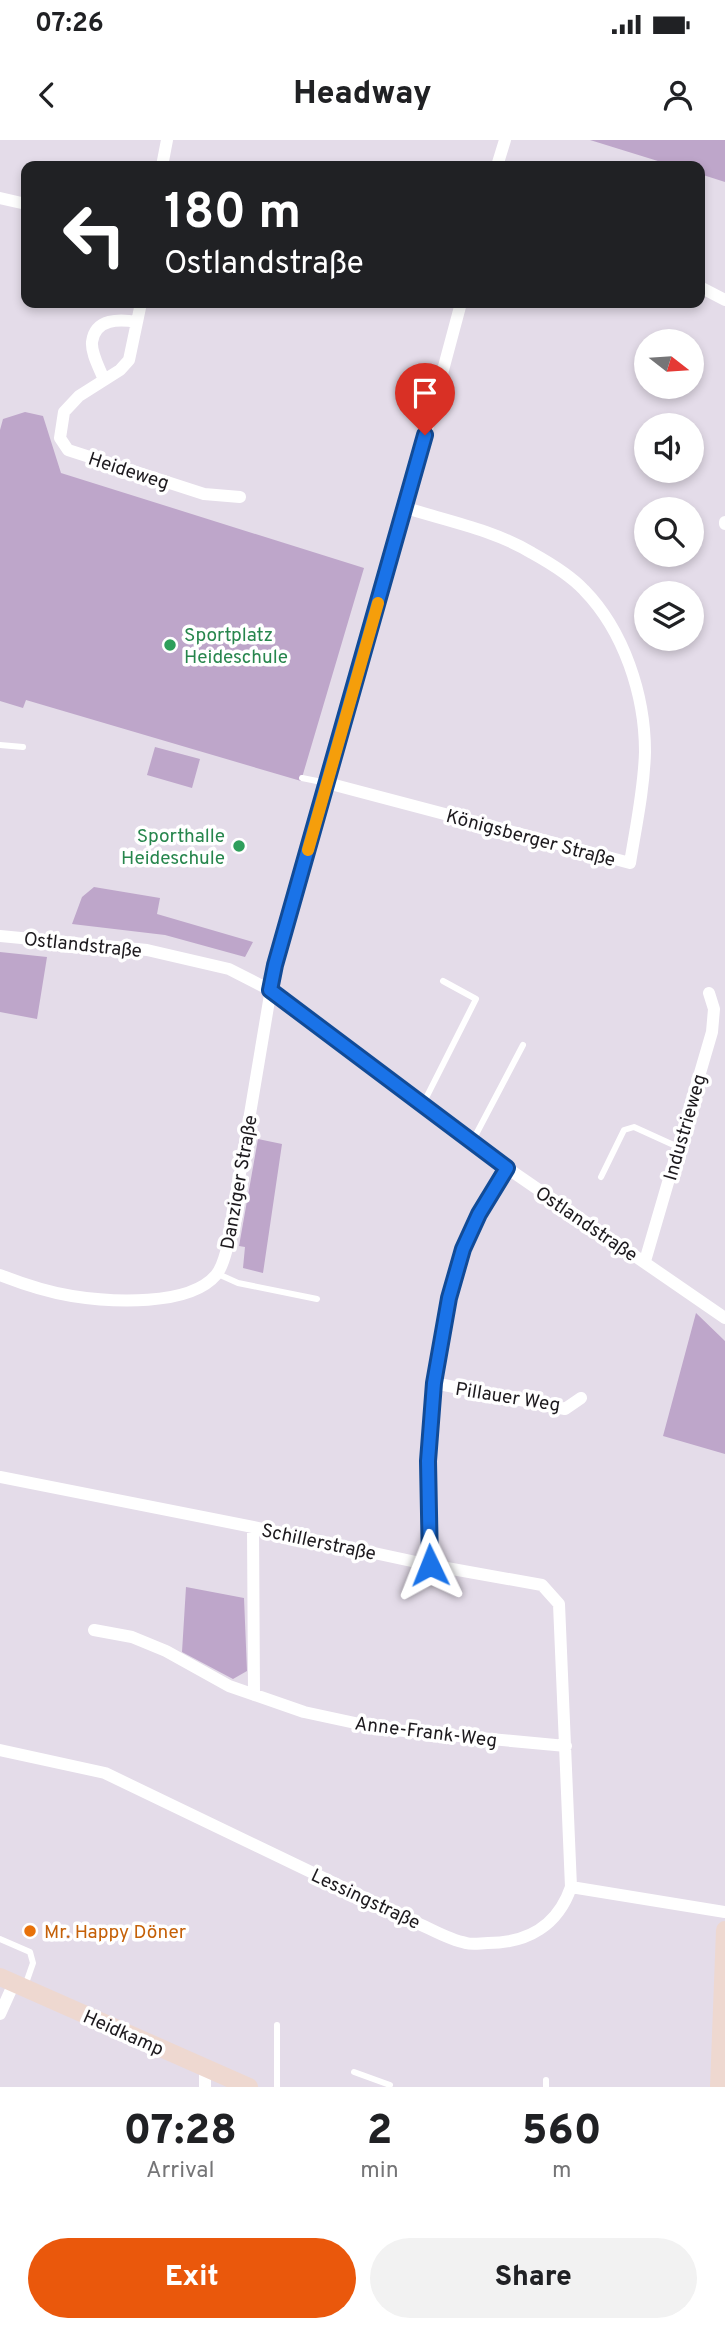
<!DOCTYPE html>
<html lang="en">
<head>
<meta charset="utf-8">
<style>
	:root { --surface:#fff; --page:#f2f2f2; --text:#202124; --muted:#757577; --accent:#ea580c }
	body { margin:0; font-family:Overpass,sans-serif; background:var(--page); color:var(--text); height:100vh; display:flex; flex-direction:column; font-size:26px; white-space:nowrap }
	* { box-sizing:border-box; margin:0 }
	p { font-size:23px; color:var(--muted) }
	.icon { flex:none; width:38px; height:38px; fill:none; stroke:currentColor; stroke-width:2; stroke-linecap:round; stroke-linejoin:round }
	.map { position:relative; height:1947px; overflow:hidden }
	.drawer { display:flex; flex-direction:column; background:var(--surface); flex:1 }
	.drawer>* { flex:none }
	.hud { position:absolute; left:21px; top:21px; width:684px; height:147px; border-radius:14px; box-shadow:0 4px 10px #0003; background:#202124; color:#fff; overflow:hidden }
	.needle { width:46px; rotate:107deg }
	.fabs { position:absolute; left:634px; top:189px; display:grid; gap:14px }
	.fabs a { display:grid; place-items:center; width:70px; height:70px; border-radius:50%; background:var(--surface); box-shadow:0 4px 10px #0003; font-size:35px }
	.pin { position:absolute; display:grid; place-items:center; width:60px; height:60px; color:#fff; margin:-72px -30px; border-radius:50% 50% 50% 0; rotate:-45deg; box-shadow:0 0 7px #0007 }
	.pin .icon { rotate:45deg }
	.me { position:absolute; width:77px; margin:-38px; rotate:358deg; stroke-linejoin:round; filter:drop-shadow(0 0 5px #0008) }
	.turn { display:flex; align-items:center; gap:24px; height:147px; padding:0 28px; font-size:32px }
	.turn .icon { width:91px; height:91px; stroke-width:2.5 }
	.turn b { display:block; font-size:49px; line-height:60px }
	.eta { display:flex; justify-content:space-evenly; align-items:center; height:119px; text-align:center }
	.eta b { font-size:42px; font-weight:800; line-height:49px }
	.action { display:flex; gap:14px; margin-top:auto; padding:14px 28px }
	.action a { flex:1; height:80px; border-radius:42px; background:var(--accent); color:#fff; font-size:28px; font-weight:800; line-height:80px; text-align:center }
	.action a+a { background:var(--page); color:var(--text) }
	.status { display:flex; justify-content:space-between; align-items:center; height:49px; padding:0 35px; background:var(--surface); direction:ltr }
	.status svg { height:19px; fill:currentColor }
	header { display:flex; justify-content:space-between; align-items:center; height:91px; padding:0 28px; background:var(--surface); font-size:32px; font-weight:800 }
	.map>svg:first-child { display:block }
	.green { fill:#bea6ca }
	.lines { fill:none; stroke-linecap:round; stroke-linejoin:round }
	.service { stroke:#fff; stroke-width:6 }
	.minor { stroke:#fff; stroke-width:12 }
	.secondary { stroke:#eed8d0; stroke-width:18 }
	.route-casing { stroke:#114b97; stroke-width:18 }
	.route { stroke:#1a73e8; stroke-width:12 }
	.slow { stroke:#f59e0b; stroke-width:12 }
	.leisure-dot { fill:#2e9e5b; stroke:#fff; stroke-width:2.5 }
	.food-dot { fill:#e8710a; stroke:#fff; stroke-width:2.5 }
	.labels { text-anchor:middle; stroke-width:7; stroke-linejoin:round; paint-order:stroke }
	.street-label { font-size:19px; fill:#1d1a1e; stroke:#fff }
	.leisure-label { font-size:19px; fill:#27864d; stroke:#fff; text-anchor:start }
	.food-label { font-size:19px; fill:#c56008; stroke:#fff; text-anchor:start }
</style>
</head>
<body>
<div class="status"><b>07:26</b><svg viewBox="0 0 49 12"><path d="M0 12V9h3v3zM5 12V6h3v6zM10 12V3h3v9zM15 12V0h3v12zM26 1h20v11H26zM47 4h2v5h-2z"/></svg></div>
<header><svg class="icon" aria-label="back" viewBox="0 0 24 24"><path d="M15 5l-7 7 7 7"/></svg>Headway<svg class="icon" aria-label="person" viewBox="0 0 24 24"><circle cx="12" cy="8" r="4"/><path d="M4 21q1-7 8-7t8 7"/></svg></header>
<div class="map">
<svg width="725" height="1947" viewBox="0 0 725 1947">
	<rect width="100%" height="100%" fill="#e4dce9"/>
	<path class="green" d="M590,0H725V42L700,34V26H674Z
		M25,272L43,276L61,333L364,428L301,641L26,560L23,568L0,561V290L3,279Z
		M155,607L200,619L192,648L147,635Z
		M94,747L160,758L157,774L253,802L245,817L165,795L72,784L82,757Z
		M0,812L47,817L37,879L0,872Z
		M258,999L282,1004L263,1133L243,1128L245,1107L239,1106Z
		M696,1173L725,1201V1314L663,1296Z
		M186,1447L244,1458L247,1531L233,1539L182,1512Z"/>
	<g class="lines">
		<path class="service" d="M0,605L23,607
			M302,638L327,643
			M423,964L476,859L443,841
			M472,1002L523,905
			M601,1037L624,990L634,987L678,1007
			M218,1134L238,1143L317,1159
			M0,1799L30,1812L33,1823L25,1846
			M277,1885V1947
			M354,1932L390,1945L389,1947
			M546,1940V1947"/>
		<path class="minor" d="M162,26L167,0
			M497,26L505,0
			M0,58L26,64
			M700,147L725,160
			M137,182L129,220L120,230L79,256L64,272L60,298L68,310L204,354L240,357
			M104,240C100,229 91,214 92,202C95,178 120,179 137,182L141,163
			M725,382V384
			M327,643L630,723C636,686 644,649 645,612C645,555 624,491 584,450C570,435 550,423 532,413C494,390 448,381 406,368
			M0,796L147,810L229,829L270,850L507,1028L725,1178
			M645,1121L712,892L714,869L709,853
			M0,1135C23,1144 47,1152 72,1156C110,1162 189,1167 216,1135C223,1127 225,1115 228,1105L275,825L406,368L461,163
			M434,1243L565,1269L581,1258
			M0,1337L253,1387L430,1425L542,1445L559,1464L571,1747
			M253,1387L254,1555
			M430,1425L428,1321L434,1243L449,1158L463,1109L479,1074L507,1028
			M94,1490L132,1497L166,1511L229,1546L304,1572L383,1589L566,1606
			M0,1610L105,1633L415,1782C431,1789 449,1800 466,1803C473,1805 481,1803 488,1803C528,1803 558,1785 571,1747L725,1772
			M0,1874L14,1843
			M205,1928V1947"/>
		<path class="secondary" d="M0,1837L249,1947
			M719,1947L725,1790"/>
	</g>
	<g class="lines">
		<g class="route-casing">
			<path id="route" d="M425,295L275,825L270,850L507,1028L479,1074L463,1109L449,1158L434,1243L428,1321L430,1425"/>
		</g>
		<use href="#route" class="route"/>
		<path class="slow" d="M308,710L378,463"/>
	</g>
	<g class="leisure-dot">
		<circle cx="170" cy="505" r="7"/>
		<circle cx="239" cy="706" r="7"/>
	</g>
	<circle class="food-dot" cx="30" cy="1791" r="7"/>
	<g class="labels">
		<g class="street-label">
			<text transform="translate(129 330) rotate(18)" y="7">Heideweg</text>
			<text transform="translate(531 697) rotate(15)" y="7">Königsberger Straße</text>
			<text transform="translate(83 804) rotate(6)" y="7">Ostlandstraße</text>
			<text transform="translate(684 987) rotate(-74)" y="7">Industrieweg</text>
			<text transform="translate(238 1042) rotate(-80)" y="7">Danziger Straße</text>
			<text transform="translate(587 1083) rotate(34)" y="7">Ostlandstraße</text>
			<text transform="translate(508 1256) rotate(9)" y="7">Pillauer Weg</text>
			<text transform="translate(319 1401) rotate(12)" y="7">Schillerstraße</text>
			<text transform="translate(426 1591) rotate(7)" y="7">Anne-Frank-Weg</text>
			<text transform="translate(366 1758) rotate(25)" y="7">Lessingstraße</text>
			<text transform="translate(124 1892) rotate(24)" y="7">Heidkamp</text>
		</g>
		<g class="leisure-label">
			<text x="184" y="501">Sportplatz<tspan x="184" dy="22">Heideschule</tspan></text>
			<text x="225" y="702" text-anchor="end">Sporthalle<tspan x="225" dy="22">Heideschule</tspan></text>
		</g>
		<g class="food-label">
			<text x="44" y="1798">Mr. Happy Döner</text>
		</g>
	</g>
</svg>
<div class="fabs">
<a><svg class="needle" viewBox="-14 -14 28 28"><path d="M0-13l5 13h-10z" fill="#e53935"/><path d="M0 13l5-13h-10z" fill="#757577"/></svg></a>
<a><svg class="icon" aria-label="sound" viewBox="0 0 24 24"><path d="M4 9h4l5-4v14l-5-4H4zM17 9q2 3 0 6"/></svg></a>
<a><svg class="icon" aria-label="search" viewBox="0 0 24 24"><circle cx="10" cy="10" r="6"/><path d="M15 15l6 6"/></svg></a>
<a><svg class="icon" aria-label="layers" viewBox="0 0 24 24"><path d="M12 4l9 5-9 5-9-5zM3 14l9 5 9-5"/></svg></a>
</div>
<div class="pin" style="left:425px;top:295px;background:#d93025"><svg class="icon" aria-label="arrive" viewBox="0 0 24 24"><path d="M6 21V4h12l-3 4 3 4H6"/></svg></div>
<svg class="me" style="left:430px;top:1425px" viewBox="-20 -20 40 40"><path d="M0-17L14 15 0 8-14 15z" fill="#1a73e8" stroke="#fff" stroke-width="4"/></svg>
<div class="hud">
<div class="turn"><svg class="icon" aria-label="left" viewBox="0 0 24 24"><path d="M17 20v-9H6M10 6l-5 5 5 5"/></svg><div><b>180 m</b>Ostlandstraße</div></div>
</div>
</div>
<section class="drawer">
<div class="eta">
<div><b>07:28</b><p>Arrival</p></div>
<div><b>2</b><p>min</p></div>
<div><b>560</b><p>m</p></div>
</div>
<div class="action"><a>Exit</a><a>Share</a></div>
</section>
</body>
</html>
